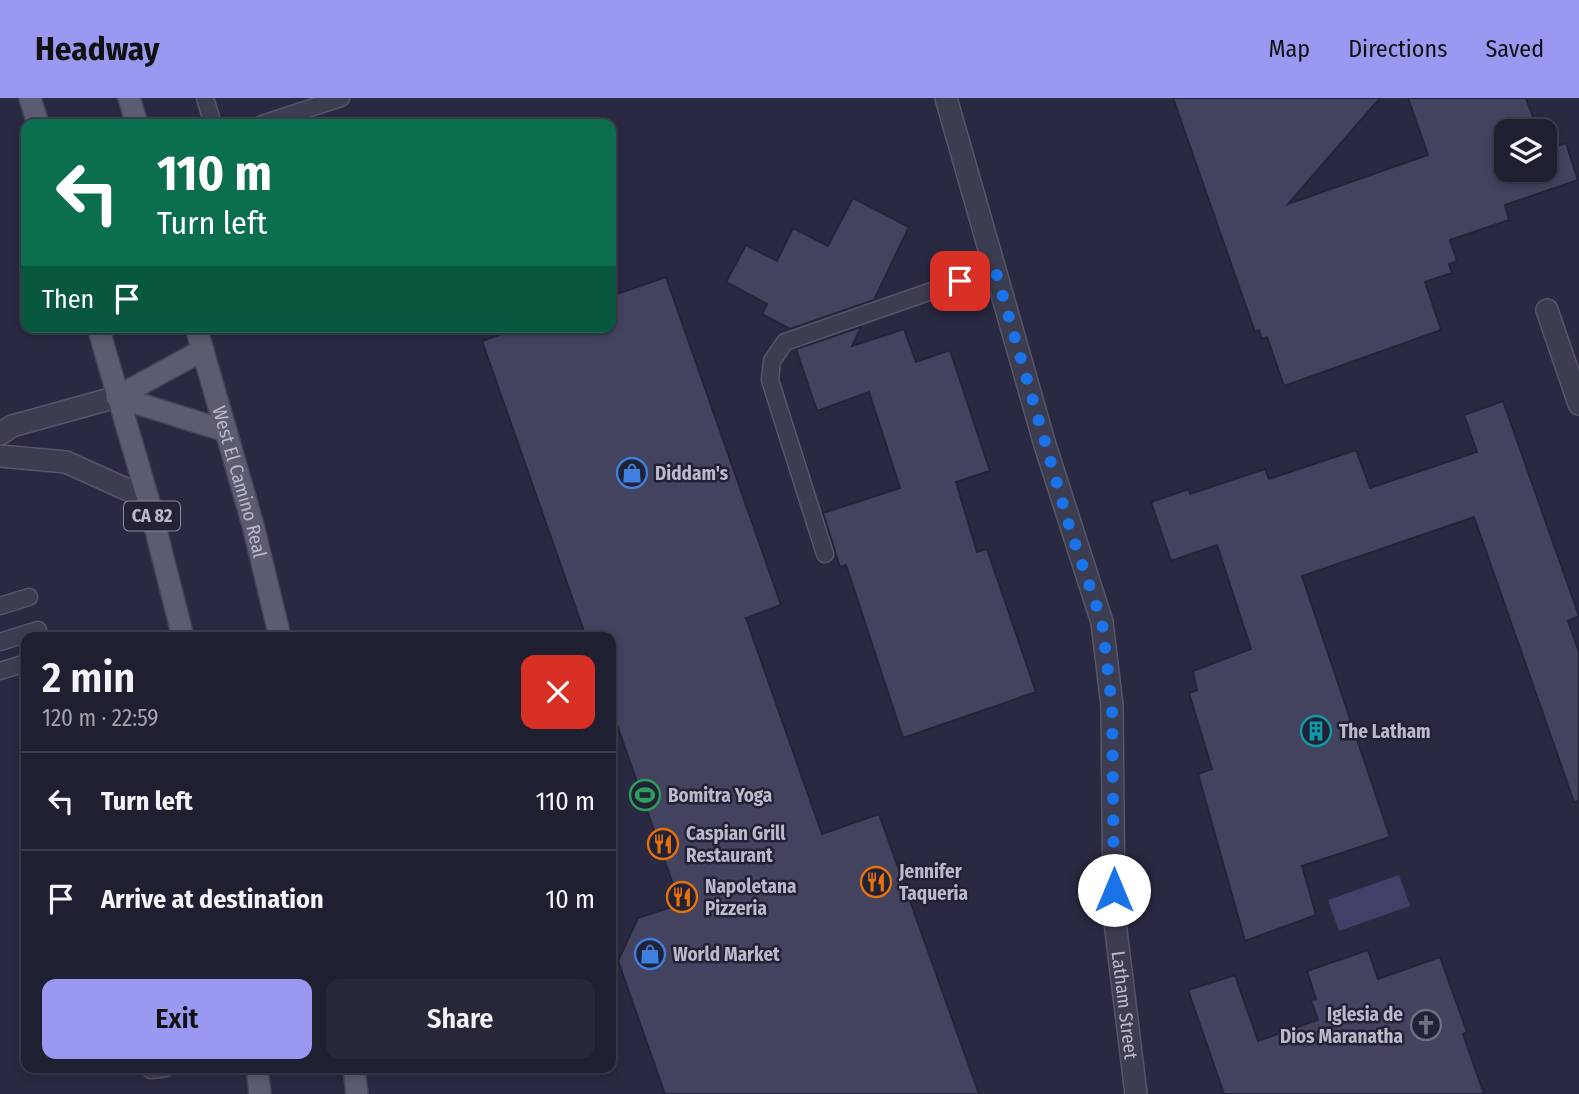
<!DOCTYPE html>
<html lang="en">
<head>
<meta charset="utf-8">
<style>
	:root { --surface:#1f1f32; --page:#27273a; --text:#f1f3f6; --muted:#a1a2ac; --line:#3c3d4d; --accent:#9b98f2 }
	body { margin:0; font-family:"Fira Sans Condensed",sans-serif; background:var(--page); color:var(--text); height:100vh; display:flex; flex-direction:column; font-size:26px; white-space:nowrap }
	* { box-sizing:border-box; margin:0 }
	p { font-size:23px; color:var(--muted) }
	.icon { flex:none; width:38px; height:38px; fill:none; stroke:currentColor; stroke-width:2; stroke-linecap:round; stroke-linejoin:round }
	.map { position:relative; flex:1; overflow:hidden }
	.panel { position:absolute; left:21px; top:534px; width:595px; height:441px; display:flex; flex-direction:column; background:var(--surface); border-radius:14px; box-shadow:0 4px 10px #0003,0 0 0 2px var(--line) }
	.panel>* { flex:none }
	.hud { position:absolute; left:21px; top:21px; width:595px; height:214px; border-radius:14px; box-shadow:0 4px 10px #0003,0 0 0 2px var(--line); background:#0b6e4f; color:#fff; overflow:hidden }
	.fabs { position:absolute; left:1494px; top:21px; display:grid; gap:14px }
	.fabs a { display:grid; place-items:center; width:63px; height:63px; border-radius:14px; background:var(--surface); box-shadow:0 4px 10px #0003,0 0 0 2px var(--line); font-size:35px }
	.pin { position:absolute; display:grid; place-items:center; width:60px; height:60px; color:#fff; margin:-30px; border-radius:14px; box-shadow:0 4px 10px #0006 }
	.me { position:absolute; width:77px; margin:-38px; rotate:0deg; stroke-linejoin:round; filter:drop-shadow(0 0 5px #0008) }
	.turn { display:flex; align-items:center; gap:24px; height:147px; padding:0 21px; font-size:32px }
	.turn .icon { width:91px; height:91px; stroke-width:2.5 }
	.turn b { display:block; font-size:49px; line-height:60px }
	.then { display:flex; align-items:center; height:66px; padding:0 21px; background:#0003; gap:14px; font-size:26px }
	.round { display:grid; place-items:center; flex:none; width:74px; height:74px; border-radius:14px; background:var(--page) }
	.overview { display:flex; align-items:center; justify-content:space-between; height:119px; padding:0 21px }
	h1 { font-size:42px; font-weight:600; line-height:52px }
	.action { display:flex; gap:14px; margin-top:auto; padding:14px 21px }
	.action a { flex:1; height:80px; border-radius:14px; background:var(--accent); color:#111; font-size:28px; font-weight:600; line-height:80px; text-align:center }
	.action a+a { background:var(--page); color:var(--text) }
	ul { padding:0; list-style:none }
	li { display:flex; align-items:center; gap:21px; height:98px; padding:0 21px; border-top:2px solid var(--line) }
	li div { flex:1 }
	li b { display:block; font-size:26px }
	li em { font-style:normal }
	header { display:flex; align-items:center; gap:42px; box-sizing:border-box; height:98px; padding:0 35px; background:var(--accent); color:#111 }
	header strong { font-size:33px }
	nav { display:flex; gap:38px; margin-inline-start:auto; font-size:24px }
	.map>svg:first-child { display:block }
	.water { fill:#404069 }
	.building { fill:#43435f; stroke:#242439; stroke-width:2 }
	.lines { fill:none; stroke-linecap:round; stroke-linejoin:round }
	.service-casing { stroke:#565569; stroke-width:19 }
	.minor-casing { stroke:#565569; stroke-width:24 }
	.primary-casing { stroke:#444458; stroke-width:24 }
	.service { stroke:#3d3d51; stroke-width:16 }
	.minor { stroke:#3d3d51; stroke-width:21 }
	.primary { stroke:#5b5b71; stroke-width:21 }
	.route { stroke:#1a73e8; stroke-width:12; stroke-dasharray:0 21.6 }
	.labels { text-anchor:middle; stroke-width:5; stroke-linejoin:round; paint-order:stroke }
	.shield { fill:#222237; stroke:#8d8c9f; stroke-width:2 }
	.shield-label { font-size:18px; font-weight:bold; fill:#bbbacb }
	.poi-label { font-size:19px; font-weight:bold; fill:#bbbacb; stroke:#222237; text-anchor:start }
	.street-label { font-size:19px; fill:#bbbacb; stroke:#222237 }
</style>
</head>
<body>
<header>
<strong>Headway</strong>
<nav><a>Map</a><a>Directions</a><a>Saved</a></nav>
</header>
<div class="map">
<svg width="1579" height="996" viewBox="0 0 1579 996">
	<rect width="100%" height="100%" fill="#292942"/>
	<path class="water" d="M1399,777L1410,808L1339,833L1328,802Z"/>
	<path class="building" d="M1173,0H1380L1288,106L1428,57L1408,0H1526L1538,33H1507V72H1545V52L1566,45L1578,82L1505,107L1509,122L1450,142L1457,163L1449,166L1452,175L1425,184L1441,232L1284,288L1267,239L1262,241L1259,232L1255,234Z
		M853,100L909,129L874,202L790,231L762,216L767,206L726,184L746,147L777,163L793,130L828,148Z
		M666,179L781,507L746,520L822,736L879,716L979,996H665L618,863L638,820L680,806L611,610V539H586L482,243L521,229H611V198Z
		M861,229L852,248L904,231L916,264L950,252L990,373L956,384L977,454L987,451L1036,594L903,640L846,467L840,469L823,415L900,390L869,294L817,313L796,251Z
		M1503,303L1579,518L1568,523L1579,554V703L1574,704L1474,419L1302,478L1390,739L1302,768L1316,817L1245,843L1198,676L1212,671L1189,595L1197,592L1193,573L1251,551L1217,447L1171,463L1151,404L1189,391L1190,396L1265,371L1269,381L1356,352L1370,390L1477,354L1464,317Z
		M1368,852L1378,881L1440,859L1467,934L1463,936L1484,996H1224L1188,892L1235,877L1258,943L1318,922L1311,902L1316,901L1307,873Z"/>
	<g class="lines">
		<g class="service-casing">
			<path id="service" d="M205,0L213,26
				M262,26L341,0
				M825,456L770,282L772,263L785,244L995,171
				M0,508L29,499
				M0,544L38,532
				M0,573L26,565
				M151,972L166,970"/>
		</g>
		<g class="minor-casing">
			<g id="minor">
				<path id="s1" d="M946,0L1045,347L1102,524L1112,608L1114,816L1136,996"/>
				<path d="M1547,212L1579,306"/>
				<path d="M0,336L12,328L117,299"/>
				<path d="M0,358L66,364L148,401"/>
			</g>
		</g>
		<g class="primary-casing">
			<g id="primary">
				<path d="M30,0L38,26"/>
				<path d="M129,0L137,26"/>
				<path d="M98,229L148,401L183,539"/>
				<path id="s2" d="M196,229L253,427L280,539"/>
				<path d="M117,299L226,333"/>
				<path d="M117,299L203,252"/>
				<path d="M257,970L260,996"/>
				<path d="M354,970L357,996"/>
			</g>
		</g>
		<use href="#service" class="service"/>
		<use href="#minor" class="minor"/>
		<use href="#primary" class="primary"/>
	</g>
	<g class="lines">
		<path class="route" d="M960,183L995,171L1071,434L1102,524L1112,608L1114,792"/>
	</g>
	<defs>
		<g id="shop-ring" transform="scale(1.575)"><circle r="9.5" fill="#222237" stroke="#3f7fe0" stroke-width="1.5"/><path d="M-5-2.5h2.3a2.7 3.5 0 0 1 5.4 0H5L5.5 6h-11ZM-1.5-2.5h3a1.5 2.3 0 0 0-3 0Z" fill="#3f7fe0"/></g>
		<g id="building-ring" transform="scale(1.575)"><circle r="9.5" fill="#222237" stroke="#0f9aa8" stroke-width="1.5"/><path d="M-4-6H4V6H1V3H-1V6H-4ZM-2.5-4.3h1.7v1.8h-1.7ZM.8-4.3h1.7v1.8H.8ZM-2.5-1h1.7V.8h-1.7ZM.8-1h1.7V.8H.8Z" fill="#0f9aa8"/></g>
		<g id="stadium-ring" transform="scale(1.575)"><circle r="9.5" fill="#222237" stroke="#2e9e5b" stroke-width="1.5"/><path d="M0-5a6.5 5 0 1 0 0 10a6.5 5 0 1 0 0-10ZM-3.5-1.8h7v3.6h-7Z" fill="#2e9e5b"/></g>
		<g id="restaurant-ring" transform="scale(1.575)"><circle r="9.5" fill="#222237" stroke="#e8710a" stroke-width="1.5"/><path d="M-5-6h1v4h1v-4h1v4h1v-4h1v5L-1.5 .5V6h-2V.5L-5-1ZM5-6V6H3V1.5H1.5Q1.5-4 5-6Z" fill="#e8710a"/></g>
		<g id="church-ring" transform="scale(1.575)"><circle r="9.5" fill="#222237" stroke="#6b7280" stroke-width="1.5"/><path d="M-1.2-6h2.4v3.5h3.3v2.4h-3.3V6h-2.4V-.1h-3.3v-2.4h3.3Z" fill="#6b7280"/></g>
	</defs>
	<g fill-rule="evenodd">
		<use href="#shop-ring" x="632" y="375"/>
		<use href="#building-ring" x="1316" y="633"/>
		<use href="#stadium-ring" x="645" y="697"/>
		<use href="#restaurant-ring" x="663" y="746"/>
		<use href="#restaurant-ring" x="876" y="784"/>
		<use href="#restaurant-ring" x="682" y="799"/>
		<use href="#shop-ring" x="650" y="856"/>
		<use href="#church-ring" x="1426" y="927"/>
	</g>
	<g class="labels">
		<rect class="shield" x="124" y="403.5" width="56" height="29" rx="5"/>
		<g class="shield-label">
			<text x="152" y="424">CA 82</text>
		</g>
		<g class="poi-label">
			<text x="655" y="382">Diddam's</text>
			<text x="1339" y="640">The Latham</text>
			<text x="668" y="704">Bomitra Yoga</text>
			<text x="686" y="742">Caspian Grill<tspan x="686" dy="22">Restaurant</tspan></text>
			<text x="899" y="780">Jennifer<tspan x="899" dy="22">Taqueria</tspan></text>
			<text x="705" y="795">Napoletana<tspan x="705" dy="22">Pizzeria</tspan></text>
			<text x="673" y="863">World Market</text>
			<text x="1403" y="923" text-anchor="end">Iglesia de<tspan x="1403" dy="22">Dios Maranatha</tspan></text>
		</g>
		<g class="street-label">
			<text dy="7" stroke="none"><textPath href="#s2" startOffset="161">West El Camino Real</textPath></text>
			<text dy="7" stroke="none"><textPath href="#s1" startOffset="931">Latham Street</textPath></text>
		</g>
	</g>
</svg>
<div class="fabs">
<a><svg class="icon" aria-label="layers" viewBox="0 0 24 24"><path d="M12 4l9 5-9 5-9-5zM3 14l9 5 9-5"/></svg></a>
</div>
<div class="pin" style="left:960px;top:183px;background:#d93025"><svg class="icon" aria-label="arrive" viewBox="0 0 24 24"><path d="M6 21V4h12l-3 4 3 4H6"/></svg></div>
<svg class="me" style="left:1114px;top:792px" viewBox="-20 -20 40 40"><circle r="19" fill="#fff"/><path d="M0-13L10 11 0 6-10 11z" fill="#1a73e8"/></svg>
<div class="hud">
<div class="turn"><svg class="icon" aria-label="left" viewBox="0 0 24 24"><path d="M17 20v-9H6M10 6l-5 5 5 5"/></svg><div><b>110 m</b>Turn left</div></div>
<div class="then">Then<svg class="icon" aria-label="arrive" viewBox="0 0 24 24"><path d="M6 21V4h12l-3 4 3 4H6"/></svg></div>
</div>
<section class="panel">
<div class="overview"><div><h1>2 min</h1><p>120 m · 22:59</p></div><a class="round" style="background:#d93025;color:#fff"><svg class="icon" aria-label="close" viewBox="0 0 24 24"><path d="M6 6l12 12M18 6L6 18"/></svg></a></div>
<ul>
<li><svg class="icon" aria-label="left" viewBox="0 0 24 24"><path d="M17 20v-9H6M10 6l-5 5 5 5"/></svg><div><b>Turn left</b></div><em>110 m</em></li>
<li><svg class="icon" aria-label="arrive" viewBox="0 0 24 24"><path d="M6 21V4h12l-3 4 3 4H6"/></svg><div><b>Arrive at destination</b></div><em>10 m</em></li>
</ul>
<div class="action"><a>Exit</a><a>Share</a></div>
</section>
</div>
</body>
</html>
